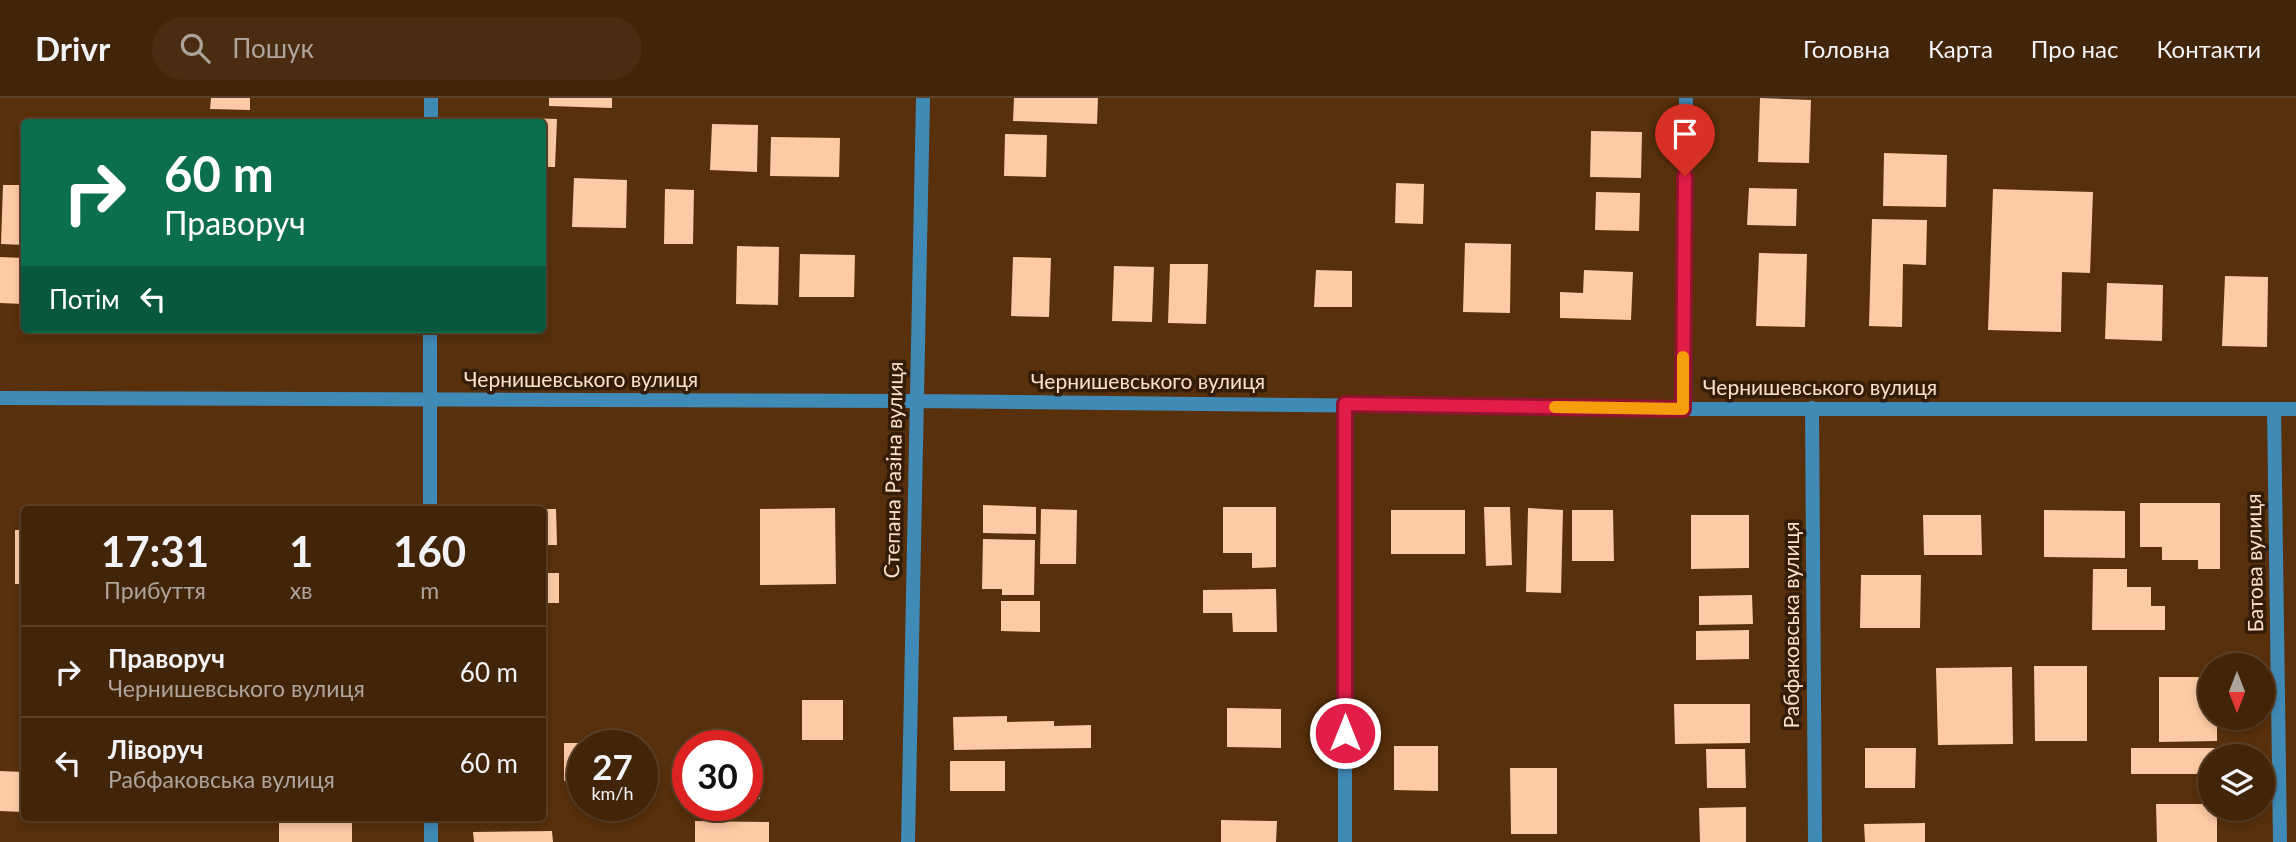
<!DOCTYPE html>
<html lang="uk">
<head>
<meta charset="utf-8">
<style>
	:root { --surface:#422408; --page:#492c12; --text:#f1f3f6; --muted:#aea49c; --line:#5a4129 }
	body { margin:0; font-family:Lato,sans-serif; background:var(--page); color:var(--text); height:100vh; display:flex; flex-direction:column; font-size:26px; white-space:nowrap }
	* { box-sizing:border-box; margin:0 }
	p { font-size:23px; color:var(--muted) }
	.icon { flex:none; width:38px; height:38px; fill:none; stroke:currentColor; stroke-width:2; stroke-linecap:round; stroke-linejoin:round }
	.map { position:relative; flex:1; overflow:hidden }
	.panel { position:absolute; left:21px; top:408px; width:525px; height:315px; display:flex; flex-direction:column; background:var(--surface); border-radius:7px; box-shadow:0 4px 10px #0003,0 0 0 2px var(--line) }
	.panel>* { flex:none }
	.banner { position:absolute; left:21px; top:21px; width:525px; height:214px; border-radius:7px; box-shadow:0 4px 10px #0003,0 0 0 2px var(--line); background:#0b6e4f; color:#fff; overflow:hidden }
	.needle { width:46px; rotate:180deg }
	.buttons { position:absolute; left:2198px; top:555px; display:grid; gap:14px }
	.buttons a { display:grid; place-items:center; width:77px; height:77px; border-radius:50%; background:var(--surface); box-shadow:0 4px 10px #0003,0 0 0 2px var(--line); font-size:35px }
	.speed { position:absolute; left:567px; top:632px; display:flex; gap:14px; font-size:35px; font-weight:700; text-align:center }
	.speed>* { display:grid; place-content:center; width:91px; height:91px; border-radius:50%; background:var(--surface); box-shadow:0 4px 10px #0003,0 0 0 2px var(--line); line-height:1 }
	.speed small { font-size:18px; font-weight:400 }
	.speed .limit { border:10px solid #d22; background:#fff; color:#111 }
	.pin { position:absolute; display:grid; place-items:center; width:60px; height:60px; color:#fff; margin:-72px -30px; border-radius:50% 50% 50% 0; rotate:-45deg; box-shadow:0 0 7px #0007 }
	.pin .icon { rotate:45deg }
	.me { position:absolute; width:77px; margin:-38px; rotate:0deg; stroke-linejoin:round; filter:drop-shadow(0 0 5px #0008) }
	.turn { display:flex; align-items:center; gap:24px; height:147px; padding:0 28px; font-size:32px }
	.turn .icon { width:91px; height:91px; stroke-width:2.5 }
	.turn b { display:block; font-size:49px; line-height:60px }
	.then { display:flex; align-items:center; height:66px; padding:0 28px; background:#0003; gap:14px; font-size:26px }
	.eta { display:flex; justify-content:space-evenly; align-items:center; height:119px; text-align:center }
	.eta b { font-size:42px; font-weight:700; line-height:49px }
	ul { padding:0; list-style:none }
	li { display:flex; align-items:center; gap:21px; height:91px; padding:0 28px; border-top:2px solid var(--line) }
	li div { flex:1 }
	li b { display:block; font-size:26px }
	li em { font-style:normal }
	header { display:flex; align-items:center; gap:42px; box-sizing:border-box; height:98px; padding:0 35px; background:var(--surface); border-bottom:2px solid var(--line) }
	header strong { font-size:33px }
	nav { display:flex; gap:38px; margin-inline-start:auto; font-size:24px }
	.search { width:490px; height:63px; background:var(--page); display:flex; align-items:center; gap:18px; box-sizing:border-box; padding:0 24px; border-radius:38px; color:var(--muted); font-size:26px }
	.map>svg:first-child { display:block }
	.building { fill:#fccaa4 }
	.lines { fill:none; stroke-linecap:round; stroke-linejoin:round }
	.street { stroke:#408ab8; stroke-width:14 }
	.route-casing { stroke:#92132f; stroke-width:18 }
	.route { stroke:#e11d48; stroke-width:12 }
	.slow { stroke:#f59e0b; stroke-width:12 }
	.labels { text-anchor:middle; stroke-width:7; stroke-linejoin:round; paint-order:stroke }
	.street-label { font-size:21px; fill:#fedfc7; stroke:#331d09 }
</style>
</head>
<body>
<header>
<strong>Drivr</strong>
<div class="search"><svg class="icon" aria-label="search" viewBox="0 0 24 24"><circle cx="10" cy="10" r="6"/><path d="M15 15l6 6"/></svg>Пошук</div>
<nav><a>Головна</a><a>Карта</a><a>Про нас</a><a>Контакти</a></nav>
</header>
<div class="map">
<svg width="2296" height="744" viewBox="0 0 2296 744">
	<rect width="100%" height="100%" fill="#58300b"/>
	<path class="building" d="M211,0H250V12L210,11Z
		M549,0H612V10L549,8Z
		M1014,0H1098L1097,26L1013,23Z
		M1760,0L1811,2L1809,65L1758,64Z
		M487,19L557,21L555,69H542V24H487Z
		M712,26L758,27L757,74L710,72Z
		M1591,33L1642,34L1641,80L1590,79Z
		M1005,36L1047,37L1046,79L1004,78Z
		M771,39L840,40L839,79L770,78Z
		M1884,55L1947,57L1946,109L1883,108Z
		M574,80L627,82L626,130L572,129Z
		M1396,85L1424,86L1423,126L1395,125Z
		M3,87H24V147L1,146Z
		M1749,90L1797,91L1796,128L1747,127Z
		M665,91L694,92L693,146H664Z
		M1993,91L2093,94L2090,175L2062,174L2061,234L1988,232Z
		M1596,94L1640,95L1639,133L1595,132Z
		M1872,121L1927,122L1926,167L1903,166L1902,229L1869,228Z
		M1465,145L1511,146L1510,215L1463,214Z
		M737,148L779,149L778,207L736,206Z
		M1759,155L1807,156L1805,229L1756,228Z
		M800,156L855,157L854,199H799Z
		M0,159L24,160V206L0,205Z
		M1013,159L1051,160L1049,219L1011,218Z
		M1170,166H1208L1206,226L1168,225Z
		M1114,168L1154,169L1152,224L1112,223Z
		M1316,172L1352,173V209H1314Z
		M1584,172L1633,174L1631,222L1560,220V194L1583,195Z
		M2225,178L2268,179L2267,249L2222,248Z
		M2107,185L2163,187L2162,243L2105,241Z
		M2140,405H2220V471H2198V462H2162V449H2140Z
		M983,407L1036,409V436L983,435Z
		M1223,409H1276V469L1252,470V455H1223Z
		M1484,409H1510L1512,467L1486,468Z
		M835,410L836,486L760,487V411Z
		M1528,410L1563,412L1561,495L1526,494Z
		M542,411H556L557,447H542Z
		M1041,411L1077,412L1076,466H1040Z
		M1391,412H1465V456H1391Z
		M1572,412H1613L1614,463H1572Z
		M2044,412L2125,413V460L2044,459Z
		M1691,417H1749V470L1691,471Z
		M1923,417H1981L1982,457H1924Z
		M15,432H24V486H15Z
		M983,441L1035,442L1034,497H1002V491H982Z
		M2093,471H2127V489H2151V508H2165V532H2092Z
		M542,475H559V505H542Z
		M1861,477H1921L1920,530H1860Z
		M1276,491L1277,534H1233L1232,515H1203V492Z
		M1752,497L1753,526L1699,527V498Z
		M1001,503H1040V534L1001,533Z
		M1749,532V561L1696,562V533Z
		M2034,568H2087V643H2035Z
		M2012,569L2013,646L1938,647L1936,570Z
		M2159,579H2210V620H2217V643L2159,644Z
		M802,602H843V642H802Z
		M1674,606H1750V645L1675,646Z
		M1227,610L1281,611V650L1227,649Z
		M1007,618V624L1054,623V628L1091,627V650L954,652L953,619Z
		M564,645H608V648H583V683H564Z
		M1394,648H1438V693L1394,692Z
		M1865,650H1916L1915,690H1865Z
		M2131,650H2217L2218,658H2210V676H2131Z
		M1706,651H1745L1746,690H1707Z
		M747,663H759L760,701H747Z
		M950,663H1005V693H950Z
		M1510,670H1557V736H1511Z
		M0,673L24,674V714L0,713Z
		M2156,706H2210V710H2217V744H2157Z
		M1746,709V744H1700L1699,710Z
		M1221,722L1277,723L1276,744H1221Z
		M695,723L769,724V744H695Z
		M279,724H352V744H279Z
		M1925,725V744H1865L1864,726Z
		M552,733L553,744H474L473,734Z"/>
	<g class="lines">
		<path class="street" d="M431,24V0
			M430,231V411
			M0,300L916,303L1683,311H2296
			M1345,306V744
			M1812,310L1815,744
			M1683,311L1686,0
			M2274,311L2280,744
			M431,719V744
			M908,744L923,0"/>
	</g>
	<g class="lines">
		<g class="route-casing">
			<path id="route" d="M1345,635V306L1683,311L1685,78"/>
		</g>
		<use href="#route" class="route"/>
		<path class="slow" d="M1555,309L1683,311V259"/>
	</g>
	<g class="labels">
		<g class="street-label">
			<text x="581" y="289">Чернишевського вулиця</text>
			<text x="1148" y="291">Чернишевського вулиця</text>
			<text x="1820" y="297">Чернишевського вулиця</text>
			<text transform="translate(894 372) rotate(-89)" y="7">Степана Разіна вулиця</text>
			<text transform="translate(2255 465) rotate(-91)" y="7">Батова вулиця</text>
			<text transform="translate(1792 527) rotate(-90)" y="7">Рабфаковська вулиця</text>
		</g>
	</g>
</svg>
<div class="buttons">
<a><svg class="needle" viewBox="-14 -14 28 28"><path d="M0-13l5 13h-10z" fill="#e53935"/><path d="M0 13l5-13h-10z" fill="#aea49c"/></svg></a>
<a><svg class="icon" aria-label="layers" viewBox="0 0 24 24"><path d="M12 4l9 5-9 5-9-5zM3 14l9 5 9-5"/></svg></a>
</div>
<div class="speed"><div>27<small>km/h</small></div><div class="limit">30</div></div>
<div class="pin" style="left:1685px;top:78px;background:#d93025"><svg class="icon" aria-label="arrive" viewBox="0 0 24 24"><path d="M6 21V4h12l-3 4 3 4H6"/></svg></div>
<svg class="me" style="left:1345px;top:635px" viewBox="-20 -20 40 40"><circle r="17" fill="#e11d48" stroke="#fff" stroke-width="3"/><path d="M0-11L8 9 0 5-8 9z" fill="#fff"/></svg>
<div class="banner">
<div class="turn"><svg class="icon" aria-label="right" viewBox="0 0 24 24"><path d="M7 20v-9h11M14 6l5 5-5 5"/></svg><div><b>60 m</b>Праворуч</div></div>
<div class="then">Потім<svg class="icon" aria-label="left" viewBox="0 0 24 24"><path d="M17 20v-9H6M10 6l-5 5 5 5"/></svg></div>
</div>
<section class="panel">
<div class="eta">
<div><b>17:31</b><p>Прибуття</p></div>
<div><b>1</b><p>хв</p></div>
<div><b>160</b><p>m</p></div>
</div>
<ul>
<li><svg class="icon" aria-label="right" viewBox="0 0 24 24"><path d="M7 20v-9h11M14 6l5 5-5 5"/></svg><div><b>Праворуч</b><p>Чернишевського вулиця</p></div><em>60 m</em></li>
<li><svg class="icon" aria-label="left" viewBox="0 0 24 24"><path d="M17 20v-9H6M10 6l-5 5 5 5"/></svg><div><b>Ліворуч</b><p>Рабфаковська вулиця</p></div><em>60 m</em></li>
</ul>
</section>
</div>
</body>
</html>
